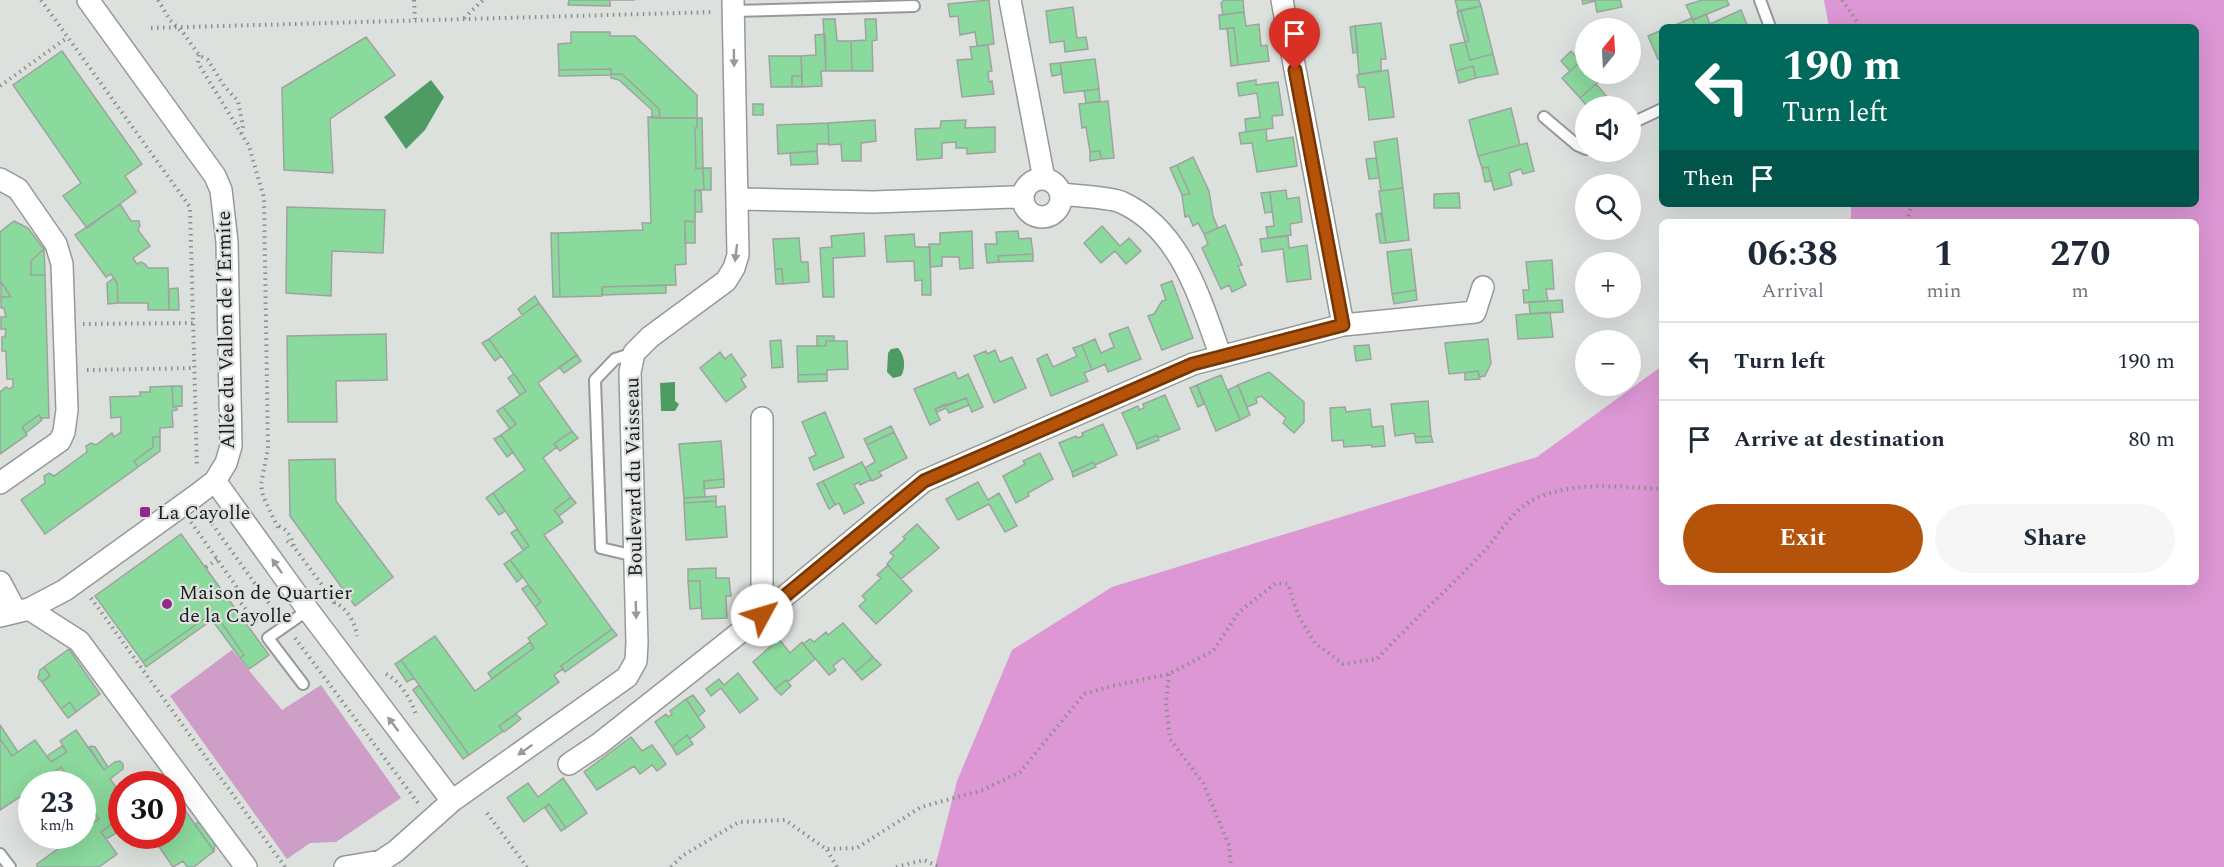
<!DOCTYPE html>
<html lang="en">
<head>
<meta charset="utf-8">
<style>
	:root { --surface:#fff; --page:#f6f6f7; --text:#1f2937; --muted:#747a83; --line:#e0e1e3; --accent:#b45309 }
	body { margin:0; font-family:Spectral,serif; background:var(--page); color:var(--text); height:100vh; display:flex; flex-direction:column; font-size:22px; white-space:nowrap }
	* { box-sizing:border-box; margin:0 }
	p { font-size:20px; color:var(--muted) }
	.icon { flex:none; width:33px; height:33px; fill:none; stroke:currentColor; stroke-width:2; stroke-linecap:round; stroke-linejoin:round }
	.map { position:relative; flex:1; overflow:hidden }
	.sheet { position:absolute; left:1659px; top:219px; width:540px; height:366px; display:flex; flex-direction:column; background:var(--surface); border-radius:9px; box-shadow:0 6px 24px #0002 }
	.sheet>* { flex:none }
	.banner { position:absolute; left:1659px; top:24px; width:540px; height:183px; border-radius:9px; box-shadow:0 6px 24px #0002; background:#00695c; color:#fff; overflow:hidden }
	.needle { width:39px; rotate:18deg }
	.controls { position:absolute; left:1575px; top:18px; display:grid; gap:12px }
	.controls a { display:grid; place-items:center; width:66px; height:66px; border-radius:50%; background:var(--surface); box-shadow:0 6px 24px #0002; font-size:30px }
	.speed { position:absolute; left:18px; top:771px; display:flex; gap:12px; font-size:30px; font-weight:700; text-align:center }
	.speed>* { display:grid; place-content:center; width:78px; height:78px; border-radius:50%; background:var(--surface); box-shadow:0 6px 24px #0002; line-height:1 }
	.speed small { font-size:15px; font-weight:400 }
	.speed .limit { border:9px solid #d22; background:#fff; color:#111 }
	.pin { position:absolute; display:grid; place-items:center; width:51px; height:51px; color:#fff; margin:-62px -26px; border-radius:50% 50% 50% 0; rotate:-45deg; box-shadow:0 0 6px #0007 }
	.pin .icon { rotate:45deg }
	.me { position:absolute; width:66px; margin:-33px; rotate:51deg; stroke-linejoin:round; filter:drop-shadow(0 0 4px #0008) }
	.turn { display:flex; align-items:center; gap:21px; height:126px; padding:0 24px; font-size:27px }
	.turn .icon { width:78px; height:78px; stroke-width:2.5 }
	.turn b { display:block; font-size:42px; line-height:51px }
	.then { display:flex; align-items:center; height:57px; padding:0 24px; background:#0003; gap:12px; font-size:22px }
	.eta { display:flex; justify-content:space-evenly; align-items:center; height:102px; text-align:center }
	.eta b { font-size:36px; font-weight:700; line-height:42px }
	.cta { display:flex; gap:12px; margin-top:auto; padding:12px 24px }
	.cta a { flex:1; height:69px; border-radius:36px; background:var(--accent); color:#fff; font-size:24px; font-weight:700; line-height:69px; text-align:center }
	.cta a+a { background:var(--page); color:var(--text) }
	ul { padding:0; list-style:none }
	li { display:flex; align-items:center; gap:18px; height:78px; padding:0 24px; border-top:2px solid var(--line) }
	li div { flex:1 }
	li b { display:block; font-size:22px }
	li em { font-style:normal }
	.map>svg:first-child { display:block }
	.green { fill:#ce9dc8 }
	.forest { fill:#dc97d4 }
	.water { fill:#4e9c64 }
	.building { fill:#8ad99d; stroke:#9fa3a0; stroke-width:1.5 }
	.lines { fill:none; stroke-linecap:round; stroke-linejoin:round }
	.service-casing { stroke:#969a97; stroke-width:14 }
	.minor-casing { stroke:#969a97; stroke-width:24 }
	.path { stroke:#8b8e8c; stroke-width:4; stroke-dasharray:1.5 4.5; stroke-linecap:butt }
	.service { stroke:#fff; stroke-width:10 }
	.minor { stroke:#fff; stroke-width:21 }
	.oneway { fill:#989998 }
	.route-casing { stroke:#753606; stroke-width:15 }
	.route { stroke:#b45309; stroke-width:10 }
	.poi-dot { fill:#92288c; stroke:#dde1de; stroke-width:2 }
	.labels { text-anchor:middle; stroke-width:4.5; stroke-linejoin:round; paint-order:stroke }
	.street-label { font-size:20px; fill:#1b1c1b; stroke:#dde1de }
	.poi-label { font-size:20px; fill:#1b1c1b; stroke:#dde1de; text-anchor:start }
</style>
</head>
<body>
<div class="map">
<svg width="2224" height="867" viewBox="0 0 2224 867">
	<rect width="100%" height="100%" fill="#dde1de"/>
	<path class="green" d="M232,650L282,710L321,685L401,798L336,842L310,843L287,859L170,696Z"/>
	<path class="forest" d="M1824,0H2224V867H935L957,781L1012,650L1112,587L1537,457L1662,366V582H2196V222H1847L1851,218V204H2196V27H1829Z"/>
	<path class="water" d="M431,80L444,97L425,130L406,149L384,117Z
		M898,348C905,355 906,368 901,376L893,378L887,372L888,353L891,349Z
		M675,382V401L679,404L675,411H661L660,383Z"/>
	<path class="building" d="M569,0H635H610V6L568,5Z
		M989,0L994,44L977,46L975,32L960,35L958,16L950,17L948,4Z
		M1224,0H1243L1244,12L1223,15L1221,3Z
		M1455,0H1479L1481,6L1458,11Z
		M1582,0H1620L1622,7L1597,12L1595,1L1583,4Z
		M1702,0H1727L1729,5L1693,20L1686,5Z
		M1481,6L1493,54L1470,60L1465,42L1469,41L1461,11Z
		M1073,7L1077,38L1086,37L1088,49L1065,52L1064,41L1050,43L1046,11Z
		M1741,10L1748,27H1702L1710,24Z
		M1461,11L1469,41L1465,42L1457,12Z
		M1244,12L1246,26L1259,24L1261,46L1267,45L1269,61L1238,65L1234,28L1220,29L1219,15Z
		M1706,14L1710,24L1696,27L1693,20Z
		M1692,18L1696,27H1670Z
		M823,19H835L837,41H851L852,71H826Z
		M865,19H876L877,40L872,41L873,71H852L851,41L866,40Z
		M1381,23L1386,59H1381V71L1359,74L1355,26Z
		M1355,26L1358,52L1353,53L1350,27Z
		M1227,28H1234L1238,65L1231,66Z
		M1662,30V57L1658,59L1648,36Z
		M571,32H610V36H635L697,95V118H660L659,109L622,74H611V69L559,70L558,44L571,43Z
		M825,34L826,71H821L822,86L802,87L801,56L816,55L815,35Z
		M366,37L395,75L330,119L333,173L284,170L282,88Z
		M1465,42L1470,60L1493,54L1498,74L1476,78L1473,66L1456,71L1450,45Z
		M988,45L992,71L988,72L989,82L992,81L994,94L962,97L957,60L972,59L970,47Z
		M62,51L142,164L125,176L136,192L87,228L63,196L81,183L13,85Z
		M1571,51L1580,62L1570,71L1561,61Z
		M769,56H801L802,76H792V87H771Z
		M1586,57V74H1601L1604,77L1580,98L1562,78Z
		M1095,59L1099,89L1064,93L1060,63Z
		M1060,63L1062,74L1052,76L1050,64Z
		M1473,66L1476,78L1459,83L1456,71Z
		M611,69V75L559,76V70Z
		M1388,70L1394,117L1369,120L1365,87H1359L1357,75Z
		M611,74H622L659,109L660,118H652V110L619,80L611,78Z
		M792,76H802V87H792Z
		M1256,80V85L1278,82L1283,115L1272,116L1273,128L1246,132L1245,119L1260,117L1257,93L1239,96L1237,83Z
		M1596,84L1615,106H1587L1580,98Z
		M1099,89L1100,101L1086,103L1084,91Z
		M1108,101L1114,158L1101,159L1100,151L1090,152L1086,127L1082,128L1079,104Z
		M753,104H763V115H753Z
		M1511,108L1520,145L1478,156L1469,120Z
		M648,117L697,118V128H695L696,169L703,168L704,190H695V222L685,221L686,264L675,265L676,285L602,287V296L560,297L558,233L643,230L642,223H651Z
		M697,118H702L703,168L696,169L695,128H697Z
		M875,120L876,141L861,143V161H842L841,144L829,145L828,123Z
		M966,120L965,128L995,127V152L967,154V148H956V142L942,143V158L917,160L915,129L940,128L941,121Z
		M828,123L829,144H817V151L778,154L777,125Z
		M1266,129L1267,141L1293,137L1297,166L1257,172L1252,143L1241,144L1239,133Z
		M1397,138L1403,188L1381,191L1374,142Z
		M1527,143L1534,171L1523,174L1521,169L1509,173L1512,185L1494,190L1488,167L1482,168L1478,156Z
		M817,151L818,164L791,165L790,153Z
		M1100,151L1101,159L1090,161V152Z
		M1193,157L1209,191L1213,216L1218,228L1204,234L1198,223L1193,226L1189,216L1185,217L1182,195L1190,194L1177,165Z
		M1376,158L1379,178L1369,179L1366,159Z
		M1177,165L1190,194L1182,195L1170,168Z
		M1488,167L1492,181L1485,182L1482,168Z
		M703,168H711V190H704Z
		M1403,188L1409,240L1386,243L1379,191Z
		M695,190L701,191L702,212H695Z
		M1286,190L1287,199L1299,197L1302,222L1290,224L1291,235L1268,238L1266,227L1274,226L1270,192Z
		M1270,192L1272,212L1265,213L1261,193Z
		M1459,193L1460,208H1434V194Z
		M120,204L131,221H139L140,225L138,230L150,246L133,258L137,264L141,262L145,264L148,268H168L169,310H148V303H118L117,283L111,274L106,277L75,235Z
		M287,207L385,210L383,253L332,251L331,296L286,293Z
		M1381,213L1386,243H1380L1376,214Z
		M14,221L28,228L44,249L31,261V275H45L49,418H41L39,415L22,427L27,435L0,454V392L6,387L9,389L13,387V379H7L6,351H2V337H5L6,329H1V317H6L4,308H1V297H11L1,282L0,283V232Z
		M685,221L695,222V243H685Z
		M1225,225L1242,265L1238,266L1246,285L1232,292L1229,285L1221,289L1202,248L1208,244L1204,234Z
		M1102,226L1120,246L1129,238L1141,251L1126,264L1115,251L1101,263L1084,243Z
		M972,231L973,268L960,269L959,257H942V266L930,267L929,244H940V233Z
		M1018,231L1019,239L1031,238L1033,254L998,256L999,262L987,263L985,244H997L996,232Z
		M551,233H558L560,297H553Z
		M864,233L865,256L833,258L834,297H823L820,248L832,247L831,236Z
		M914,234L915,247H930L931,295H922V280L915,281L914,261L887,262L885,236Z
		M1288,236L1289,248L1307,245L1311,279L1287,282L1283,249L1262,252L1260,239Z
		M799,238L801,262H808L809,282L783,284L782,269H775L773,239Z
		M44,249L45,275H31V261Z
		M1411,249L1416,290L1392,294L1387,252Z
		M1033,254V261L999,262L998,256Z
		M1552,260L1554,289H1546L1548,301L1524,303L1523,290H1529L1526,262Z
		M775,269H782L783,284H776Z
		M114,278L117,283L118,303L108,304L107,283Z
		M1172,281L1193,338L1162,350L1148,316L1154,314L1162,301L1166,300L1161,285Z
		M1,282L11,297H1Z
		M666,285V293L603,295L602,287Z
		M178,288L179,310H169V289Z
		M1416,290L1417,300L1394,304L1392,294Z
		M535,296L539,303L522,315L518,309Z
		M1562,300L1563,312L1530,314L1529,302Z
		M539,303L577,355L538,383L572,431L554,444L557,447L543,458L571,497L554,510L563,522L544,535L612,629L561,666L563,669L554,675L559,682L499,726L503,731L469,755L401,660L435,636L475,691L534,648L528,638L547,624L535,607L541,602L510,560L529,546L493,493L525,470L501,435L516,424L503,407L526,391L489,339Z
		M1550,312L1553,337L1518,339L1516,315Z
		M1128,327L1141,359L1108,372L1105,364L1092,370L1082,345L1095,339L1101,353L1114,347L1109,334Z
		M386,334L387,380L336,381L337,422H288L287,336Z
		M817,336H834V341H826V346H817Z
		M489,339L501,356L495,361L482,343Z
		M1488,339L1491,363L1485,376L1479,377L1478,371L1449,374L1445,343Z
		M781,340L783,367L772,368L770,341Z
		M826,341H847L848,369L827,370V374L798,375L797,346H826Z
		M1082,345L1092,370L1084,373L1088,381L1051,396L1037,359L1047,354L1053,367L1077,356L1073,348Z
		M1369,345L1371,359L1356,361L1354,346Z
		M995,350L1000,362L1012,357L1026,388L994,403L974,356L986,351L987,354Z
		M720,352L725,359L731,354L746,375L741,379L746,387L726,402L700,368Z
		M577,355L581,361L564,373L559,367Z
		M1478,371L1480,379L1465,380V373Z
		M955,372L958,379L968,374L983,407L972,412L966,398L946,406L945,404L935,409L940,420L930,425L914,389Z
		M1269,372L1304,402V422L1294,433L1283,423L1286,418L1261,396L1256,398L1257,403L1247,407L1238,385Z
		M514,374L526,391L520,395L508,378Z
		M827,374V381L798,382V375Z
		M1221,375L1240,420L1216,431L1197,385Z
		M1197,385L1204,404L1198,407L1190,388Z
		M1238,385L1250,415L1240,420L1228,390Z
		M172,386L173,407L176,406L177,410L172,411L173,427L160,428V437H153V447L134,461L138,467L45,534L21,500L45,483L44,476L49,473L54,476L87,452L86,446L91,443L96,445L112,433L114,437L121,432V417L111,418L110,397L140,396V392H150V387Z
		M172,386H182V406L173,407Z
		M1165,395L1180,429L1158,438L1157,435L1136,444L1122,413L1138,406L1139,410L1144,408L1143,404Z
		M966,398L969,405L949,413L946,408L937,412L935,409Z
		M1428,401L1431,436L1415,437L1414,433L1395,436L1391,404Z
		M503,407L516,424L510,429L497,411Z
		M1345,407L1346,412L1370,409L1372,427L1383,426L1385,446L1372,447V445L1344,447L1343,440L1332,441L1330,408Z
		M825,412L844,457L814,470L809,458L816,455L802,422Z
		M39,415L42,420L26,433L22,427Z
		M1103,424L1117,455L1095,465L1093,462L1072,472L1059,443L1076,436L1077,438L1083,436L1082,433Z
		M891,426L894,432L867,445L864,439Z
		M572,431L578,438L560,451L554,444Z
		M894,432L907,458L879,472L882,476L872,481L865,468L875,462L867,445Z
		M501,435L513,452L507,457L494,439Z
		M1157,435L1159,440L1137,449L1136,444Z
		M1431,436L1433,442L1416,443L1415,437Z
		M153,437H160V451L138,467L134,461L153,447Z
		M721,441L724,479L704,481L705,497L684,498L679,444Z
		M1040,453L1053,479L1028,493L1029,496L1016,503L1003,476L1025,464L1023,461Z
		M335,459L336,501L393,577L355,606L290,516L289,460Z
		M862,462L871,480L860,485L859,482L854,485L864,503L844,514L839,503L835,505L823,481Z
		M1093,462L1096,467L1073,477L1072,472Z
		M724,479V487L704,489V481Z
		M823,481L835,505L829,509L817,484Z
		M978,482L988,500L999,493L1017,526L1005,532L989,504L958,520L946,499Z
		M493,493L505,511L499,515L486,498Z
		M716,496V501L684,503V498Z
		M571,497L576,503L559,516L554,510Z
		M716,501V507L725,506L727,537L686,540L684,503Z
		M917,524L939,548L901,579L887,564L894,556L890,553L905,539L903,537Z
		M517,529L529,546L523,550L511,533Z
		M181,534L269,655L249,669L240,658L244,655L214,612L143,662L95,596Z
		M510,560L523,577L517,582L504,564Z
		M888,565L912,591L876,624L859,606L866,600L862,596L881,578L877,575Z
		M716,568V578H729L731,596H726L727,618L702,619L700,581H688V569Z
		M688,581H700L701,608L690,609Z
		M528,585L541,602L535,607L522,589Z
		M214,612L244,655L240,658L212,620L146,667L143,662Z
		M843,623L873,657L855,672L843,658L833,666L836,670L829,675L803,644L810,639L814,642L826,632L828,635Z
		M612,629L617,635L565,672L561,666Z
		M779,639L790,653L802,642L815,659L788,682L786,680L775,689L753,662Z
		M530,642L534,648L492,679L488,673Z
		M69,649L100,694L76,712L70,702L61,709L42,682L50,676L44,667Z
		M873,657L881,665L862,680L855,672Z
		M401,660L414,678L407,682L395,664Z
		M44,667L50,676L42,682L38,678L40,670Z
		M738,673L758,699L740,713L721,688L711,696L706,689L719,679L724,685Z
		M786,680L791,686L781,695L775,689Z
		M419,685L469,755L463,759L413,690Z
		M693,695L705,711L698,717L686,699Z
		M686,699L705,727L690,739L687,735L672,747L655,722L666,714L668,717L672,714L670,711Z
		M70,702L76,712L68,718L61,709Z
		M516,714L521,719L504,732L499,726Z
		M0,725L18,752L12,756L0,739Z
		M76,730L104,770L115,762L120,761L123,764V769L110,779L122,795V827L117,820L101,832L117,854L99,867H37V864L76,836H82V831L99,819L82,797V784H74L61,767L38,784H32V789L0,810V739L12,756L35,740L51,762L67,752L60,741Z
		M687,735L693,744L677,755L672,747Z
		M631,737L642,751L652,745L666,764L657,771L652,765L640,774L634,766L597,790L584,772Z
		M62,746L67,752L51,762L47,756Z
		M91,746L95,747L108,767L104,770L89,747Z
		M61,767L74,784H64L55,772Z
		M563,778L587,813L566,828L549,804L524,822L507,798L528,783L538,797Z
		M82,797L99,819L92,824L82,810Z
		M549,804L566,828L561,831L545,808Z
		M182,806L214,851L194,867H187L183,861L173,867L155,841L162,836H172V813Z
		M117,820L122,830L106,839L101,832Z
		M199,821L215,843L214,851L195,825Z"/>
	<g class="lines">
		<g class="service-casing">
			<path id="service" d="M1760,0L1770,27
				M733,11L914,6
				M1544,117L1577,145L1586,149
				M1630,124L1662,109
				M634,353L615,359L595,380L601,548L635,556
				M303,684L268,638L308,610
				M0,854L10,867"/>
		</g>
		<g class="minor-casing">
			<path id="minor" d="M1010,0L1044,179
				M1282,0L1343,325
				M1023 198a19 19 0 1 1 38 0a19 19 0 1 1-38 0Z
				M0,179L18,189L56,244L62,264L67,410L64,432L60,441L0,483
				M1062,194C1076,196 1109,197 1121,202C1181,229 1200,299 1221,357
				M737,199L873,202L1013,197L1023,198
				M215,481L308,610L452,801
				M0,582L16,612
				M29,609L79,641L246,867
				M762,615V418
				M0,616L29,609L65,590L194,497L215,481L226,463L231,446L227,242L221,190L215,176L88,0
				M569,764L599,744L762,615L924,481L1193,364L1343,325L1475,312L1483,287
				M345,867L381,861L396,851L452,801L627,677L636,661L637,643L630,372L634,353L650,337L726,281L734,268L738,255L733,0"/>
		</g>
		<path class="path" d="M41,0L190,207L197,467
			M158,0L170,20L184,34L199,55L208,60L224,86L238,101L243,126L242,133
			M414,0L415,19
			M1842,0L1861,27
			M464,18L483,0
			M151,28L714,12
			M199,55L198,63L249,146L264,198L268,448L261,485L263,496L279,530
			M0,86L68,37
			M1907,222L1912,204
			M83,324L193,323
			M87,370L194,368
			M205,514L276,613
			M191,522L236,586L240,602L259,626
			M279,526C287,529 292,538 294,547
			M287,541L294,547L334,601V607
			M206,567L218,559
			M91,598L285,867
			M334,602C346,607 356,624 357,636
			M295,638L418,803
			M386,674C400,681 412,701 416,715
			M1169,674L1166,703L1170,739L1203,783L1229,845L1231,867
			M487,813L527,867
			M827,850L837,867
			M671,867L682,856L739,822L785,820L826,849L857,848L921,807L983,790L1020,772L1084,694L1112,686L1169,674L1213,651L1239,612L1276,583L1288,584L1298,615L1315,643L1343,664L1377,659C1411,622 1449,589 1484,551C1502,531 1513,508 1539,497C1579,481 1621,487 1662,489
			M896,867L924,860L940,867"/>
		<use href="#service" class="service"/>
		<use href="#minor" class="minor"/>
	</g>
	<defs><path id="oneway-solid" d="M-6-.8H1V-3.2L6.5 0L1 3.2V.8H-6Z" transform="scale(1.5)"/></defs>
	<g class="oneway">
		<use href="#oneway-solid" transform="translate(734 58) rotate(89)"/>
		<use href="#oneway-solid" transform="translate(736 253) rotate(97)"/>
		<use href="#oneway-solid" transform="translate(277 566) rotate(-125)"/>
		<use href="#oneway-solid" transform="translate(636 610) rotate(88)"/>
		<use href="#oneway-solid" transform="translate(393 724) rotate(-127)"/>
		<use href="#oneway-solid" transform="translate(525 750) rotate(145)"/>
	</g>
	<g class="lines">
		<g class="route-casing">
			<path id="route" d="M762,615L924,481L1193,364L1343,325L1295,70"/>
		</g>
		<use href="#route" class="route"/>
	</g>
	<g class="poi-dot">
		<rect x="139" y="506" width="12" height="12" rx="3"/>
		<circle cx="167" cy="604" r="6"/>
	</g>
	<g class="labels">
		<g class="street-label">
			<text transform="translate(225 330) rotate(-91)" y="7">Allée du Vallon de l’Ermite</text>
			<text transform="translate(633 477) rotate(-91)" y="7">Boulevard du Vaisseau</text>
		</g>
		<g class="poi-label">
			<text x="157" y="519">La Cayolle</text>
			<text x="179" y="599">Maison de Quartier<tspan x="179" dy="23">de la Cayolle</tspan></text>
		</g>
	</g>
</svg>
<div class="controls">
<a><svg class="needle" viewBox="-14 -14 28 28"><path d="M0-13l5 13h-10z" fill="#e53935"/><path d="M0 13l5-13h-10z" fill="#747a83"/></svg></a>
<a><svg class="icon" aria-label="sound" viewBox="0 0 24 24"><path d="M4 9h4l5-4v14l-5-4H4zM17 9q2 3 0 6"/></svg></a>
<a><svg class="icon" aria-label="search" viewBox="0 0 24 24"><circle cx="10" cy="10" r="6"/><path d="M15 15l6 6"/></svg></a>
<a>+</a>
<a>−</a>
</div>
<div class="speed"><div>23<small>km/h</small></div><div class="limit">30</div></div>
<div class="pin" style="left:1295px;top:70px;background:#d93025"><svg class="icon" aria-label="arrive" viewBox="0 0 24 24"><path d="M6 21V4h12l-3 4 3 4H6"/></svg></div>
<svg class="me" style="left:762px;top:615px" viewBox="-20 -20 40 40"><circle r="19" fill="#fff"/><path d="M0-13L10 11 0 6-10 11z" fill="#b45309"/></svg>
<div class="banner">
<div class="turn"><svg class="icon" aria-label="left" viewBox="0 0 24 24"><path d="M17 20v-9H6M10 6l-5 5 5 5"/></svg><div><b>190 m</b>Turn left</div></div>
<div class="then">Then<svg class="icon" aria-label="arrive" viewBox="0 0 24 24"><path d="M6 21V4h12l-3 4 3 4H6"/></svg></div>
</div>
<section class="sheet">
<div class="eta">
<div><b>06:38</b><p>Arrival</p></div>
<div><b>1</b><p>min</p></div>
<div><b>270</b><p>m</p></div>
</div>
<ul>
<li><svg class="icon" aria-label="left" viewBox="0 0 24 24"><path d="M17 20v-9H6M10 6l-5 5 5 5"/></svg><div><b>Turn left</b></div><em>190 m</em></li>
<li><svg class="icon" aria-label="arrive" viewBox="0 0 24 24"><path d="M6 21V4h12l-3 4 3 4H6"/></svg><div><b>Arrive at destination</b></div><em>80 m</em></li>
</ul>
<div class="cta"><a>Exit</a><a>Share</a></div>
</section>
</div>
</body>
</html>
